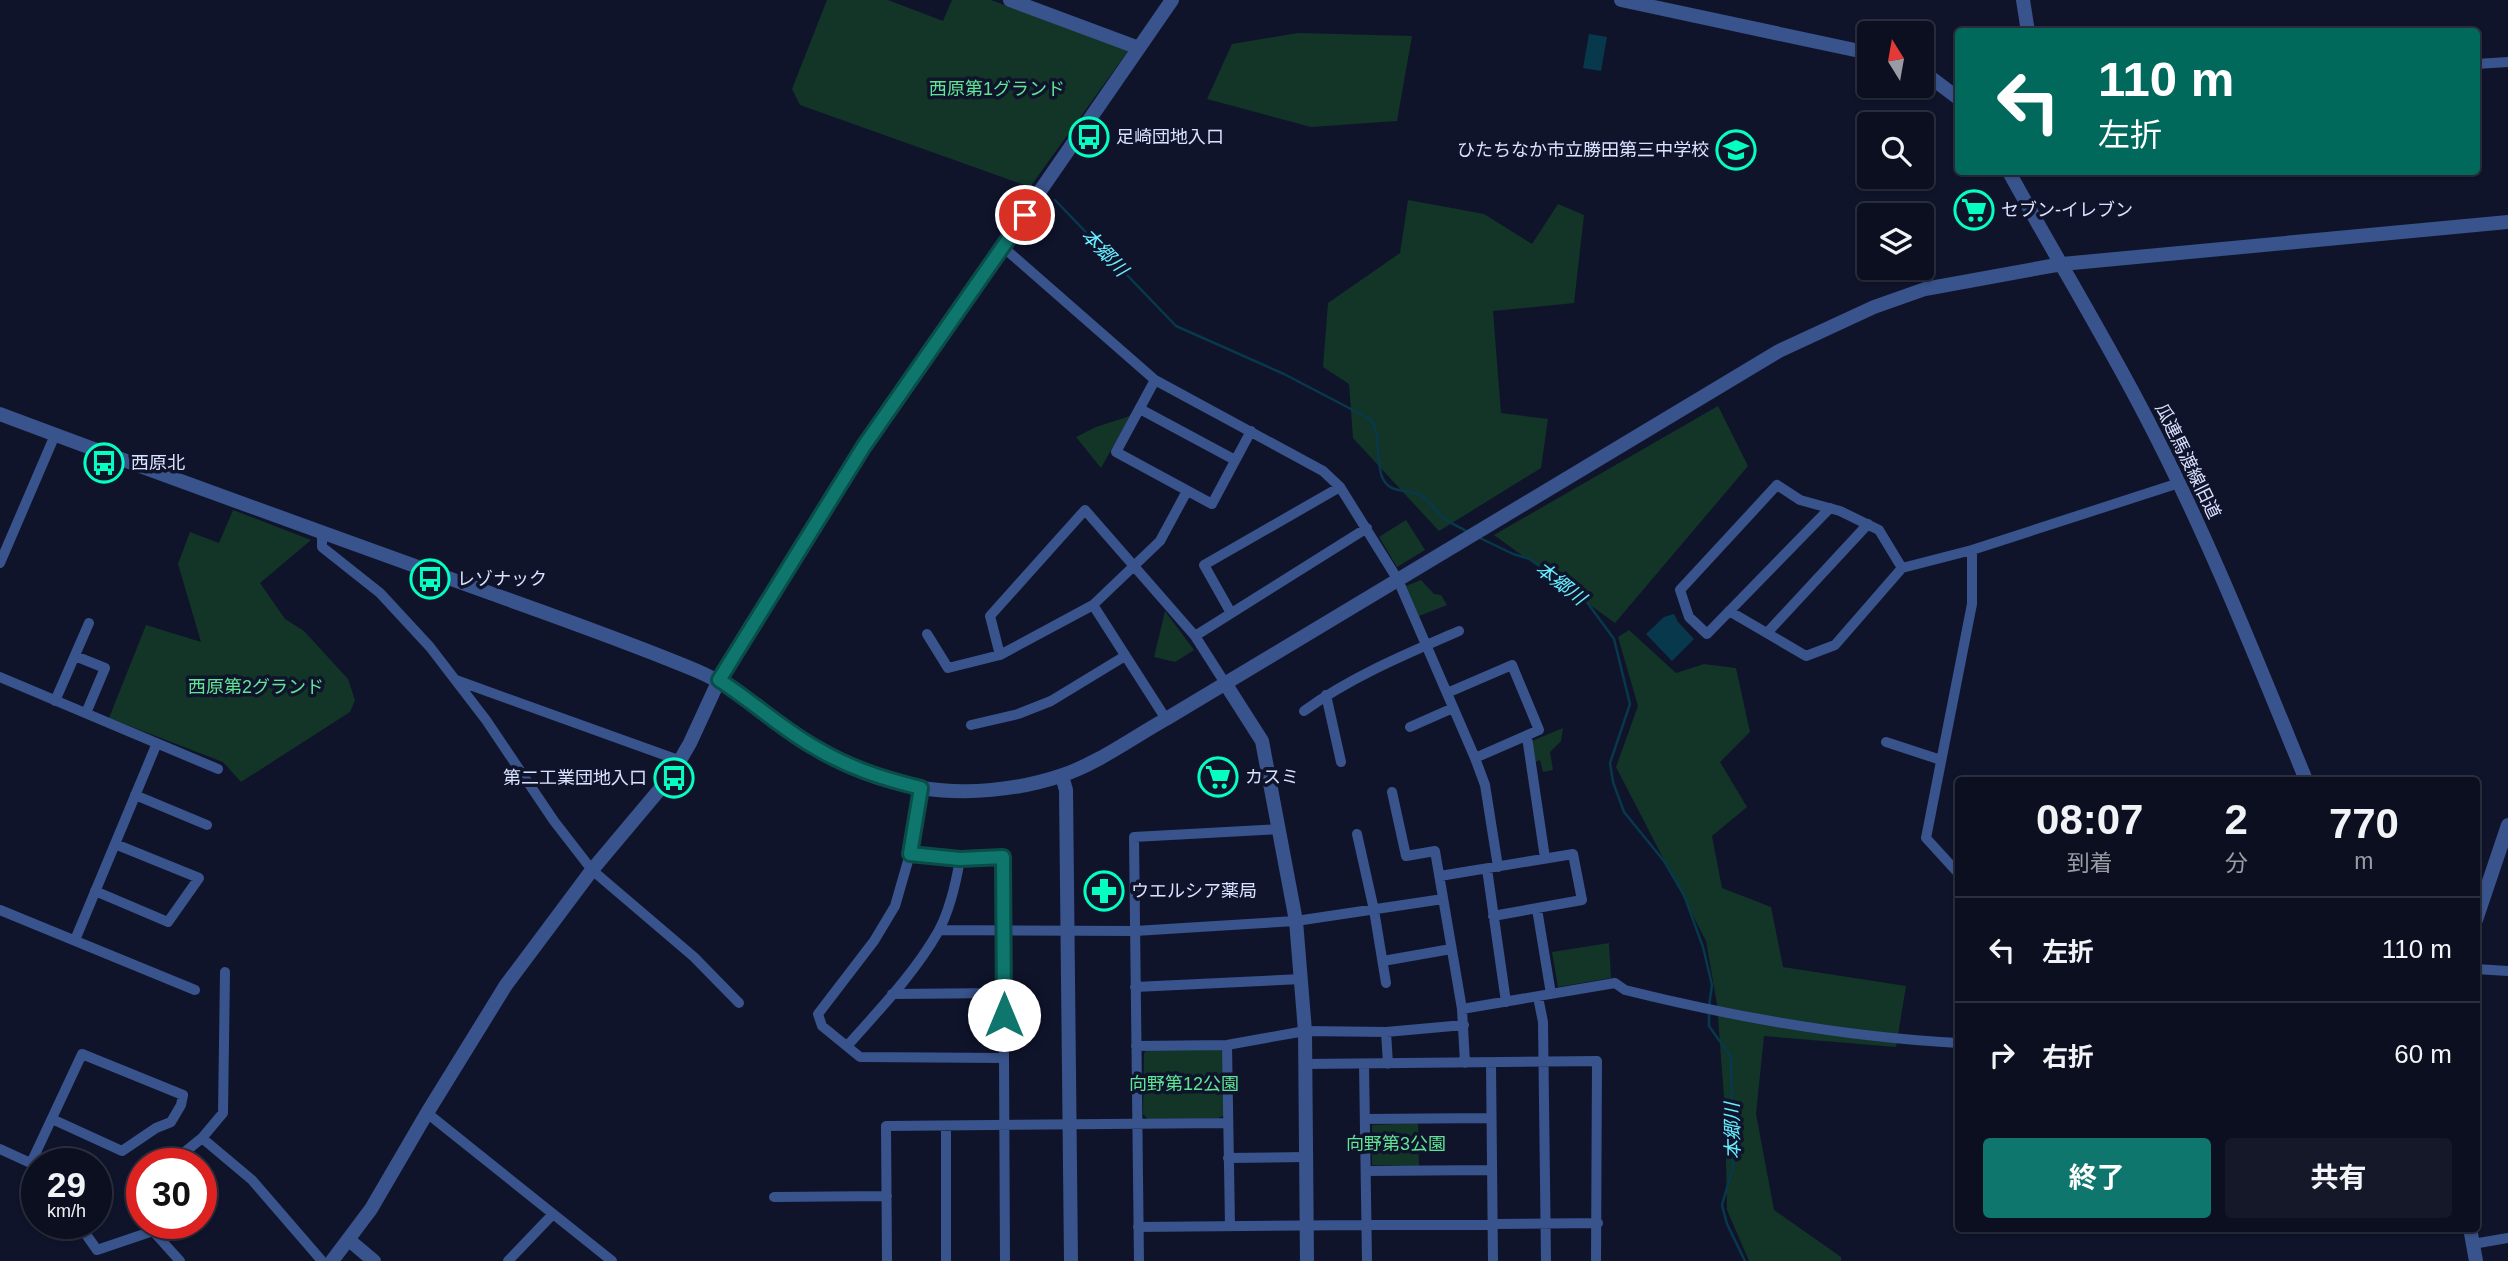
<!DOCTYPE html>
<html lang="ja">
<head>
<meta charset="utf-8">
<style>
	:root { --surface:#0c0f20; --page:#151829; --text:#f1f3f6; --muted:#9a9ca5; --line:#2c2f3e; --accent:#0f766e }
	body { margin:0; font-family:Helvetica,"Noto Sans JP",sans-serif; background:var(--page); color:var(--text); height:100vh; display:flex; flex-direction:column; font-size:26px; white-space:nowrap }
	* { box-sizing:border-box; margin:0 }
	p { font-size:23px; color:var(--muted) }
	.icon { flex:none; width:38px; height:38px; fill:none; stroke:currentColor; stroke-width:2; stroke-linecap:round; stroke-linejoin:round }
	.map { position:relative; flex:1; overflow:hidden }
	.drawer { position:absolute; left:1955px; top:777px; width:525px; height:455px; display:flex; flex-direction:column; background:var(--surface); border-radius:7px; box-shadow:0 2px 5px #0004,0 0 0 2px var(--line) }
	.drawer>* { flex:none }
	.banner { position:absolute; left:1955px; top:28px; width:525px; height:147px; border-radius:7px; box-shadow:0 2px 5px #0004,0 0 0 2px var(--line); background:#00695c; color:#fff; overflow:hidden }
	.needle { width:46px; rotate:349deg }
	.buttons { position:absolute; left:1857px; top:21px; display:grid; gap:14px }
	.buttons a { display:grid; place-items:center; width:77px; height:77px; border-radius:7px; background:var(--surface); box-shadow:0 2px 5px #0004,0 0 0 2px var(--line); font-size:35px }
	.speed { position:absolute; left:21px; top:1148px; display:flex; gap:14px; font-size:35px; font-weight:700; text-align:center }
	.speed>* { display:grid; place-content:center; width:91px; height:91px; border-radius:50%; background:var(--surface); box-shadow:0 2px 5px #0004,0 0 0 2px var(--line); line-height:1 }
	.speed small { font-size:18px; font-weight:400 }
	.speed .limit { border:10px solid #d22; background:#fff; color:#111 }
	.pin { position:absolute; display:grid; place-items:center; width:60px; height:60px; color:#fff; margin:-30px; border:4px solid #fff; border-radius:50%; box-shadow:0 2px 7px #0007 }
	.me { position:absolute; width:77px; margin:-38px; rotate:0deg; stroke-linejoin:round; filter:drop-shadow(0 0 5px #0008) }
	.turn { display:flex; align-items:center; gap:24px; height:147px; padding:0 28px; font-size:32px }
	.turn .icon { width:91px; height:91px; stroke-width:2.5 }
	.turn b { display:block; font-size:49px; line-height:60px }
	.eta { display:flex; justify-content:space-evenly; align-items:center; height:119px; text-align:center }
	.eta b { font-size:42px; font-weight:700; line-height:49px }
	.button { display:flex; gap:14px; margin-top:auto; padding:14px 28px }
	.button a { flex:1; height:80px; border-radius:7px; background:var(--accent); color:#fff; font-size:28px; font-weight:700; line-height:80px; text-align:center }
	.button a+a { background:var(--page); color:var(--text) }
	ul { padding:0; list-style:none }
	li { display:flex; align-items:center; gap:21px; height:105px; padding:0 28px; border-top:2px solid var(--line) }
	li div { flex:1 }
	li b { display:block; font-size:26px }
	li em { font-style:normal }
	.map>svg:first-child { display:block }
	.green { fill:#123528 }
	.water { fill:#08384b }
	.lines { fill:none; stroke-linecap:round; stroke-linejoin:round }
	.stream { stroke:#08384b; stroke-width:2.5 }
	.minor { stroke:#39538c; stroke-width:10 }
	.tertiary { stroke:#39538c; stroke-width:14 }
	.route-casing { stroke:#0a4d48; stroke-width:18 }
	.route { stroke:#0f766e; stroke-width:12 }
	.labels { text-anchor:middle; stroke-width:7; stroke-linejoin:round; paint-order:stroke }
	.park-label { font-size:18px; fill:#5fe595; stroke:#10142b }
	.poi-label { font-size:18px; fill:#d9e2ff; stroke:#10142b; text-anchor:start }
	.street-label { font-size:18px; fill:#d9e2ff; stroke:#10142b }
	.water-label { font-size:19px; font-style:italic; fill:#67eeff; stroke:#10142b }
</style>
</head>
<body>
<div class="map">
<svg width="2508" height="1261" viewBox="0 0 2508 1261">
	<rect width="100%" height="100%" fill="#10142b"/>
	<path class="green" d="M827,0H888L943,21L952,0H991L1128,51L1030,187L800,105L792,89Z
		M1298,33L1412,36L1397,121L1311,127L1207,99L1232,44Z
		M1408,200L1484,214L1532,244L1558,204L1584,215L1574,303L1493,311L1501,413L1548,419L1541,468L1439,531L1353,438L1349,384L1323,367L1328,303L1400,253Z
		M1718,406L1748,466L1615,623L1494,535Z
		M1130,416L1101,468L1076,437L1096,427Z
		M233,510L311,540L260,583L285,619L304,631L348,679L355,700L350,712L241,782L223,762L109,718L146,625L201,642L178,564L190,532L219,543Z
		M1406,520L1425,550L1397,567L1379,537Z
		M1421,580L1434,594L1441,595L1447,605L1419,616L1406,586Z
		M1165,611L1194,650L1175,662L1154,657Z
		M1629,630L1676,673L1704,664L1736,668L1750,732L1720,762L1747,807L1712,836L1722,888L1771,907L1783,967L1906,986L1896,1047L1764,1036L1756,1114L1774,1210L1841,1257V1261H1749L1727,1210L1725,1110L1717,1004L1706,941L1616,767L1638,706L1618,637Z
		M1563,728L1561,741L1550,752L1553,770L1543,772L1540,760L1535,762L1532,741Z
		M1609,943L1611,978L1558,987L1552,952Z
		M1148,1049H1220L1225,1054V1115L1218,1118L1148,1119L1143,1114L1144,1053Z
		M1418,1123L1419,1166L1372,1165V1125Z"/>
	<path class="water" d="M1589,34L1607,37L1601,71L1583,68Z
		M1674,614L1678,622L1694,639L1672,661L1646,634L1664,617Z"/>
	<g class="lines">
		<path class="stream" d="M1055,200L1176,326L1284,374L1370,419C1381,430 1376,461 1382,477C1389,493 1402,489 1415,493C1427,496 1435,511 1444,518C1451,524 1460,527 1468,532
			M1480,538L1513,554L1530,559L1581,594L1614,639L1630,704L1610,763L1613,782L1624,812L1664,861L1684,895L1703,947L1712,985L1709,1006
			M1709,1013V1026L1731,1057L1733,1167L1722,1205L1727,1224L1745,1261"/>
		<path class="minor" d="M2476,64L2508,62
			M1003,247L1155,380L1323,471L1340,487L1398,580L1475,758L1485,785L1498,867
			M1155,380L1116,452L1212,504L1251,431
			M1140,409L1235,460
			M1830,508L1707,634L1689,617L1680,590L1777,485L1800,500L1840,511L1879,530L1902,568L1972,550
			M322,532V547L380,593L430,647L486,720L554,821L592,870L694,957L739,1003
			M0,563L55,435
			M1093,605L1166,719
			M1729,611L1806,656L1835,645L1902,568
			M1231,613L1204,565L1340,487
			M1767,633L1868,524
			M927,634L948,668L1000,655L1093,605L1160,541L1187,491
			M1195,636L1367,528
			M1000,655L990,616L1085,510L1195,636L1225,683
			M75,656L105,668L86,713
			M0,677L218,769
			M456,680L681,761
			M1447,693L1512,665L1539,730L1475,758
			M1326,695L1341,762
			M55,701L89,623
			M1304,711C1351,677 1406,654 1459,631
			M971,725L1018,714L1051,701L1125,656
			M1410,727L1453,708
			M1527,737L1545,858
			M1886,742L1941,760
			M1392,792L1406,856L1435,851L1462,1009L1465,1063
			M135,795L207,825
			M1357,834L1374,910L1386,983
			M910,854L921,788
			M1487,869L1506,1002
			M1958,873L1926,838L1972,604V550L2179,483
			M1440,876L1573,854L1582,900L1493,916
			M95,891L168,922L199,878L115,844
			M1537,909L1551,994
			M0,910L195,990
			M939,930L1135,931L1296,921L1443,899
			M75,940L157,743
			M1383,961L1451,949
			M2476,969L2508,971
			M1135,987L1302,979
			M892,994L1004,993
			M1538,997L1543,1022L1546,1261
			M1462,1009L1615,983L1625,990C1734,1017 1846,1037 1958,1043
			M1386,1032L1388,1064
			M1227,1045L1230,1226
			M847,1046C879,1010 914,974 938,932C950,910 956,883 960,859
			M1136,1046L1227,1045L1305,1031L1386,1032L1464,1025
			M1004,1058L860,1057L822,1026L818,1014L874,941L895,906L910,854L960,859L1003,857L1005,1261
			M1491,1063L1493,1261
			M1305,1064L1597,1061L1596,1261
			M1364,1064L1367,1261
			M427,1113L612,1261
			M1365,1119L1491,1118
			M946,1126V1261
			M202,1138L223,1113L225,972
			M0,1149L37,1166
			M1228,1158L1306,1157
			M31,1163L82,1054L183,1095L181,1105L171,1122L156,1128L122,1151L52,1119
			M170,1164L202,1138L252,1180L322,1261
			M1366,1171L1491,1170
			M138,1189L142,1186
			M774,1197L887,1196
			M78,1223L97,1250L153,1231L180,1261
			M1138,1227L1598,1223
			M2473,1244L2508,1238
			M508,1261L553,1214
			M887,1261L886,1126L1227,1123
			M1139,1261L1134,837L1279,829"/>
		<path class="tertiary" d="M1010,0L1139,48
			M1621,0L1869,53
			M2023,0L2028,32
			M1922,71L1958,98
			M2009,172C2054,254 2103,334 2146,417C2207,534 2256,658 2306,780
			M0,414C146,469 293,522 440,575C525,606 611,635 695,670C738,688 772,719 811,745C843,767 884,783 922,788C966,795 1018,790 1060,776C1097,764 1132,738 1166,719L1779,351L1874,307L1925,289L2062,264L2508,222
			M1225,683L1262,741L1296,921L1305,1031L1307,1261
			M1062,776L1066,790L1071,1261
			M2476,920L2508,825
			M2470,1228L2476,1261
			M349,1240L374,1261
			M332,1261L371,1209L427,1113L506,985L592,870L671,776L690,743L719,680L864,446L1172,0"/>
	</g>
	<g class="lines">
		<g class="route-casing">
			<path id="route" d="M1004,1015L1003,857L960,859L910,854L921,788C884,779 849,768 816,748C782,729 752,701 719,680L864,446L1025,215"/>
		</g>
		<use href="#route" class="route"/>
	</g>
	<defs>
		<g id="bus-ring" transform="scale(2.0125)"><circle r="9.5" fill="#10142b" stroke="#05ffc1" stroke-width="1.5"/><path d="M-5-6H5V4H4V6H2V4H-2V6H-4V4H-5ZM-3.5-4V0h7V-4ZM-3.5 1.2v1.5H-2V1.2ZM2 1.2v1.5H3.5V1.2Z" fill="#05ffc1"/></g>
		<g id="school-ring" transform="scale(2.0125)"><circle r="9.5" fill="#10142b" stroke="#05ffc1" stroke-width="1.5"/><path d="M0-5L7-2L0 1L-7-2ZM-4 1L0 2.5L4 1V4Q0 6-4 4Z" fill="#05ffc1"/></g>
		<g id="supermarket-ring" transform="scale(2.0125)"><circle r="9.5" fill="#10142b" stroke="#05ffc1" stroke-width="1.5"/><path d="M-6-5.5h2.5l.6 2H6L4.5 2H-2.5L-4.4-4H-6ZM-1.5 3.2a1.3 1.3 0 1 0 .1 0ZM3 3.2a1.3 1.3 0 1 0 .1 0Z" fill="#05ffc1"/></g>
		<g id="pharmacy-ring" transform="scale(2.0125)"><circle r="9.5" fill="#10142b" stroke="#05ffc1" stroke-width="1.5"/><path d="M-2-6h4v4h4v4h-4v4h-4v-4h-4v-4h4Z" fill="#05ffc1"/></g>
	</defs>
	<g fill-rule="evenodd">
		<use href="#bus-ring" x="1089" y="137"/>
		<use href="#school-ring" x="1736" y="150"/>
		<use href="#supermarket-ring" x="1974" y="210"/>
		<use href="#bus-ring" x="104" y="463"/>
		<use href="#bus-ring" x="430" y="579"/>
		<use href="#supermarket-ring" x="1218" y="777"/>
		<use href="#bus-ring" x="674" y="778"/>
		<use href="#pharmacy-ring" x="1104" y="891"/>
	</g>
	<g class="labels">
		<g class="park-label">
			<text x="997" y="95">西原第1グランド</text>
			<text x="256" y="693">西原第2グランド</text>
			<text x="1184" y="1090">向野第12公園</text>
			<text x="1396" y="1150">向野第3公園</text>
		</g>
		<g class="poi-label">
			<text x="1116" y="143">足崎団地入口</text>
			<text x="1709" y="156" text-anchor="end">ひたちなか市立勝田第三中学校</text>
			<text x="2001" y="216">セブン-イレブン</text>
			<text x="131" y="469">西原北</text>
			<text x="457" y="585">レゾナック</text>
			<text x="1245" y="783">カスミ</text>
			<text x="647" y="784" text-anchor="end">第二工業団地入口</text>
			<text x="1131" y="897">ウエルシア薬局</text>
		</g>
		<g class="street-label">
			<text transform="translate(2188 461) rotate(64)" y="6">瓜連馬渡線旧道</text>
		</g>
		<g class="water-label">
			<text transform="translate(1105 252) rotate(46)" y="7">本郷川</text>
			<text transform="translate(1561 583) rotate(38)" y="7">本郷川</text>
			<text transform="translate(1732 1131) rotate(-91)" y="7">本郷川</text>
		</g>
	</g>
</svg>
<div class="buttons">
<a><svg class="needle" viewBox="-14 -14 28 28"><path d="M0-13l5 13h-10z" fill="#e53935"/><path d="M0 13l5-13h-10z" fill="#9a9ca5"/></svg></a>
<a><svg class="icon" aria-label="search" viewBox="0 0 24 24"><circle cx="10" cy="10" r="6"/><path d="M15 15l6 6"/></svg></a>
<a><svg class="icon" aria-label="layers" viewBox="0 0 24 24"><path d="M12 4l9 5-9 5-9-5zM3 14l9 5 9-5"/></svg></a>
</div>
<div class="speed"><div>29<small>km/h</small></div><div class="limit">30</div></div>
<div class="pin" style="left:1025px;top:215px;background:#d93025"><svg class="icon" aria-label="arrive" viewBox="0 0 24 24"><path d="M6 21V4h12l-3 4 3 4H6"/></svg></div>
<svg class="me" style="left:1004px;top:1015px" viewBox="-20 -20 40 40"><circle r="19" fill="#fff"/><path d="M0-13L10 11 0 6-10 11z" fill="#0f766e"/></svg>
<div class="banner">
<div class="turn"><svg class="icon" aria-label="left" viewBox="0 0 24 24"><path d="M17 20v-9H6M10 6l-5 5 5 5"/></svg><div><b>110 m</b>左折</div></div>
</div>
<section class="drawer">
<div class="eta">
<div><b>08:07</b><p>到着</p></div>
<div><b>2</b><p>分</p></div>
<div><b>770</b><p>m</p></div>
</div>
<ul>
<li><svg class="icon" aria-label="left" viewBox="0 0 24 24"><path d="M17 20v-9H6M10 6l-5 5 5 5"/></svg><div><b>左折</b></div><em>110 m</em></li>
<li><svg class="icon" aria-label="right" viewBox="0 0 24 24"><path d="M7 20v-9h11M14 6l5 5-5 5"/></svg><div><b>右折</b></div><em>60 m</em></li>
</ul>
<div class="button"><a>終了</a><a>共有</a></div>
</section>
</div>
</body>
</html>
